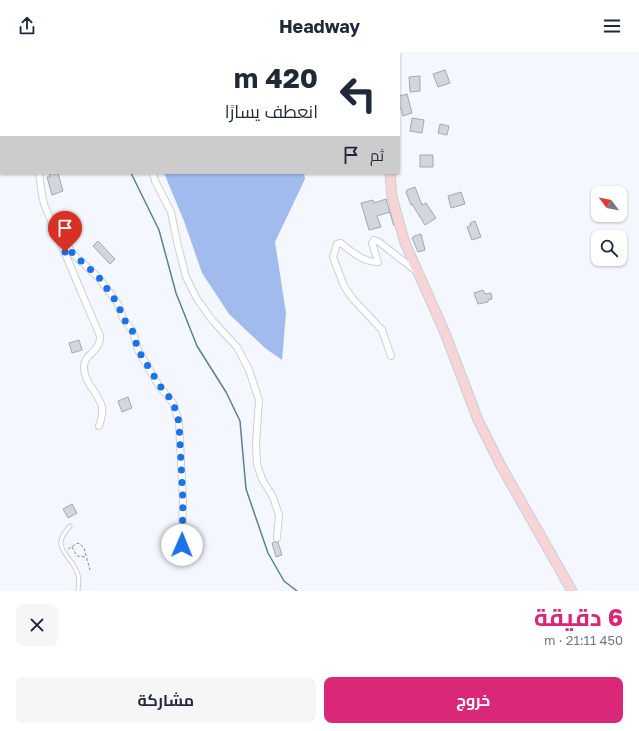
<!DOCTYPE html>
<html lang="ar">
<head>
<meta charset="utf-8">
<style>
	:root { --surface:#fff; --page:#f6f6f7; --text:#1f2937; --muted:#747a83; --accent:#db2777 }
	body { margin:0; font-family:"Golos Text",Cairo,sans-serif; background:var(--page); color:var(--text); direction:rtl; height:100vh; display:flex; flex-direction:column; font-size:15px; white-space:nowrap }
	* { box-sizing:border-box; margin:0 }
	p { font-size:13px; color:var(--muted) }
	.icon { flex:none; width:22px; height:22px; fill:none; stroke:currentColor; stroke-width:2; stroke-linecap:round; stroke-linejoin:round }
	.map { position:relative; height:539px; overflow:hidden; direction:ltr }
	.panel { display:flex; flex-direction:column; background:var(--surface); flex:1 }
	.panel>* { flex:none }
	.guide { position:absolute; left:0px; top:0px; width:400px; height:122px; box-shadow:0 1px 3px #0004; direction:rtl; background:#fff; color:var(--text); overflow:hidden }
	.needle { width:26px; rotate:302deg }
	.fabs { position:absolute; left:591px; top:134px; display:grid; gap:8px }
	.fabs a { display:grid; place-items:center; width:36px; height:36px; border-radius:8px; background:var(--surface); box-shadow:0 1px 3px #0004; font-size:20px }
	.pin { position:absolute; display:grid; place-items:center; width:34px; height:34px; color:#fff; margin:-41px -17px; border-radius:50% 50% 50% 0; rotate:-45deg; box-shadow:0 0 4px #0007 }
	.pin .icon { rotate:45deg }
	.me { position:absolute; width:44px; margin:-22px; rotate:1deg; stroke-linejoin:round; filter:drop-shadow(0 0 3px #0008) }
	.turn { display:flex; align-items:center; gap:14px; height:84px; padding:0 16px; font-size:18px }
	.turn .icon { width:52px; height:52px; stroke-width:2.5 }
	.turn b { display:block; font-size:28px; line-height:34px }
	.then { display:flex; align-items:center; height:38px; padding:0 16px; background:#0003; gap:8px; font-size:15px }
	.round { display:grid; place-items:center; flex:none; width:42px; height:42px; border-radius:8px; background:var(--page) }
	.summary { display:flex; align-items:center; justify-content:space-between; height:68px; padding:0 16px }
	h1 { font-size:24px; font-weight:700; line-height:30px; color:var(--accent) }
	.primary-button { display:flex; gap:8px; margin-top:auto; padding:8px 16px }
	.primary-button a { flex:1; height:46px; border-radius:8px; background:var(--accent); color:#fff; font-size:16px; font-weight:700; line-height:46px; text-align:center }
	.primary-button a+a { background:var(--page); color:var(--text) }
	header { display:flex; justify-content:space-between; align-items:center; height:52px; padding:0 16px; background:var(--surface); font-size:18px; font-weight:700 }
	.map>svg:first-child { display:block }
	.forest { fill:#a2bbef }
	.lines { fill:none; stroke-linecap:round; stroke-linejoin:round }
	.stream { stroke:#5b809b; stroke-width:1.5 }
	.building { fill:#d2d6de; stroke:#a4a8af }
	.lane-casing { stroke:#cbcfd7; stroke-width:5 }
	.street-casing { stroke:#cbcfd7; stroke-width:8 }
	.secondary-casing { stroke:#cbcfd7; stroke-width:11 }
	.path { stroke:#8b8d92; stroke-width:1; stroke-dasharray:3 2; stroke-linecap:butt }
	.lane { stroke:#fff; stroke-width:3 }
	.street { stroke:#fff; stroke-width:6 }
	.secondary { stroke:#f7d4d6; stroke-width:9 }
	.route { stroke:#1a73e8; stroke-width:7; stroke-dasharray:0 12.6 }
</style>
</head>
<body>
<header><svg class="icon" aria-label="menu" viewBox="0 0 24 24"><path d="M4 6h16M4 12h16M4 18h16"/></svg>Headway<svg class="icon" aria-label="share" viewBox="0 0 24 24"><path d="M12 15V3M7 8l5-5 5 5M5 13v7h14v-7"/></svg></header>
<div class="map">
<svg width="639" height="539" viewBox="0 0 639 539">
	<rect width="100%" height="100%" fill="#f4f7fe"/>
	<path class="forest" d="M164,121H304L305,127L275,190L286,261L282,308L265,296L229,262L202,221L184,169Z"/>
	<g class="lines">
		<path class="stream" d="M35,0L36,1
			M131,121L159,178L176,241L197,294L226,340L240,369L246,437L268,501L284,529L297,539"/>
	</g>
	<path class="building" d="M445,18L450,31L438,35L433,22Z
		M420,24V39L410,40L409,25Z
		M407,42L412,61L403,64L401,56L399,57V44Z
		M412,66L424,68L422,81L410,79Z
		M440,72L449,74L447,83L438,81Z
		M420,103H433V115H420Z
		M49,121H58L63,139L52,143L47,125H50Z
		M415,135L422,153L426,151L436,166L425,173L412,152L411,153L406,140L407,138Z
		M461,140L465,152L451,156L448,144Z
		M386,147L394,174L390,160L377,164L381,175L369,178L361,151L373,148L374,151Z
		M475,169L481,185L472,188L467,175L471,173L470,171Z
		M421,182L425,198L418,200L412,186L414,185V184Z
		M98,189L115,207L110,212L93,194Z
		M483,238L485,242L491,241L492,247L488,248V250L478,252L474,241Z
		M79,288L82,298L72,301L69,291Z
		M128,345L132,356L122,360L118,349Z
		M72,452L77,461L68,466L63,457Z
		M275,490H278L282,503L276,505L272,491Z"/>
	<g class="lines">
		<g class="lane-casing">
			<path id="lane" d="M70,474C48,498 72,501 78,523C80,528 78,534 78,539"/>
		</g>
		<g class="street-casing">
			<path id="street" d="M96,0L98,1
				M118,0L119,1
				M288,0L289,1
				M358,0V1
				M0,44L1,45
				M39,121L42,143L44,152L100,284C101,300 84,301 84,315C84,332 99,341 102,355C103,361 101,368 99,374
				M153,121L155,129L171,160L178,194L186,225L197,247L212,268L237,295L249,318L259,348L256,392L257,412L262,427L273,445L279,463L277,486
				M53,173L62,184L73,202L98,225L118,252L123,266L133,280L138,298L159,334L173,351L179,370L183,450L181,507
				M391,304L382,278L353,247L344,234L333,205L337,192L341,191C351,200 365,211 378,210L372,191L374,188L379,190L416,219"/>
		</g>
		<g class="secondary-casing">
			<path id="secondary" d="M384,0V1
				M390,121L392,145L405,191L445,281L478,368L501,414L572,539"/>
		</g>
		<path class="path" d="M72,495L77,504L86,505
			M68,497L76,492L79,491L84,496L90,518"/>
		<use href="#lane" class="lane"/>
		<use href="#street" class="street"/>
		<use href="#secondary" class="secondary"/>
	</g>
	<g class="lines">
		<path class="route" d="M65,200L53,173L62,184L73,202L98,224L118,252L123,266L133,280L138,298L160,334L173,350L179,370L183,450L182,493"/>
	</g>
</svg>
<div class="fabs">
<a><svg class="needle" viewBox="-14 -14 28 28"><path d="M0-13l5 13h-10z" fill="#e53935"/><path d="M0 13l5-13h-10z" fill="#747a83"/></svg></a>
<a><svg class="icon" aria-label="search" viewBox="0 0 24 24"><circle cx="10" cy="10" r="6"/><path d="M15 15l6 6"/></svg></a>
</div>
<div class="pin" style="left:65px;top:200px;background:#d93025"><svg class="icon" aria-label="arrive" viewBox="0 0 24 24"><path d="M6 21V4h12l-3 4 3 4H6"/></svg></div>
<svg class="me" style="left:182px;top:493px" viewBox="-20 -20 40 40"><circle r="19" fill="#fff"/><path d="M0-13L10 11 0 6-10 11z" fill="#1a73e8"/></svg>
<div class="guide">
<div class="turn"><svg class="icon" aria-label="left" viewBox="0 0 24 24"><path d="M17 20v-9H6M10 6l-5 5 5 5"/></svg><div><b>420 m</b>انعطف يسارًا</div></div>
<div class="then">ثم<svg class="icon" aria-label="arrive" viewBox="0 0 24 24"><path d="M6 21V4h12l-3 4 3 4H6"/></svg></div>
</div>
</div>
<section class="panel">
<div class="summary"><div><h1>6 دقيقة</h1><p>450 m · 21:11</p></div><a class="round"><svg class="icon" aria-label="close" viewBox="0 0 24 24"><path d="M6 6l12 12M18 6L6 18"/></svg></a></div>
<div class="primary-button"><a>خروج</a><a>مشاركة</a></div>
</section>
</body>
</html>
